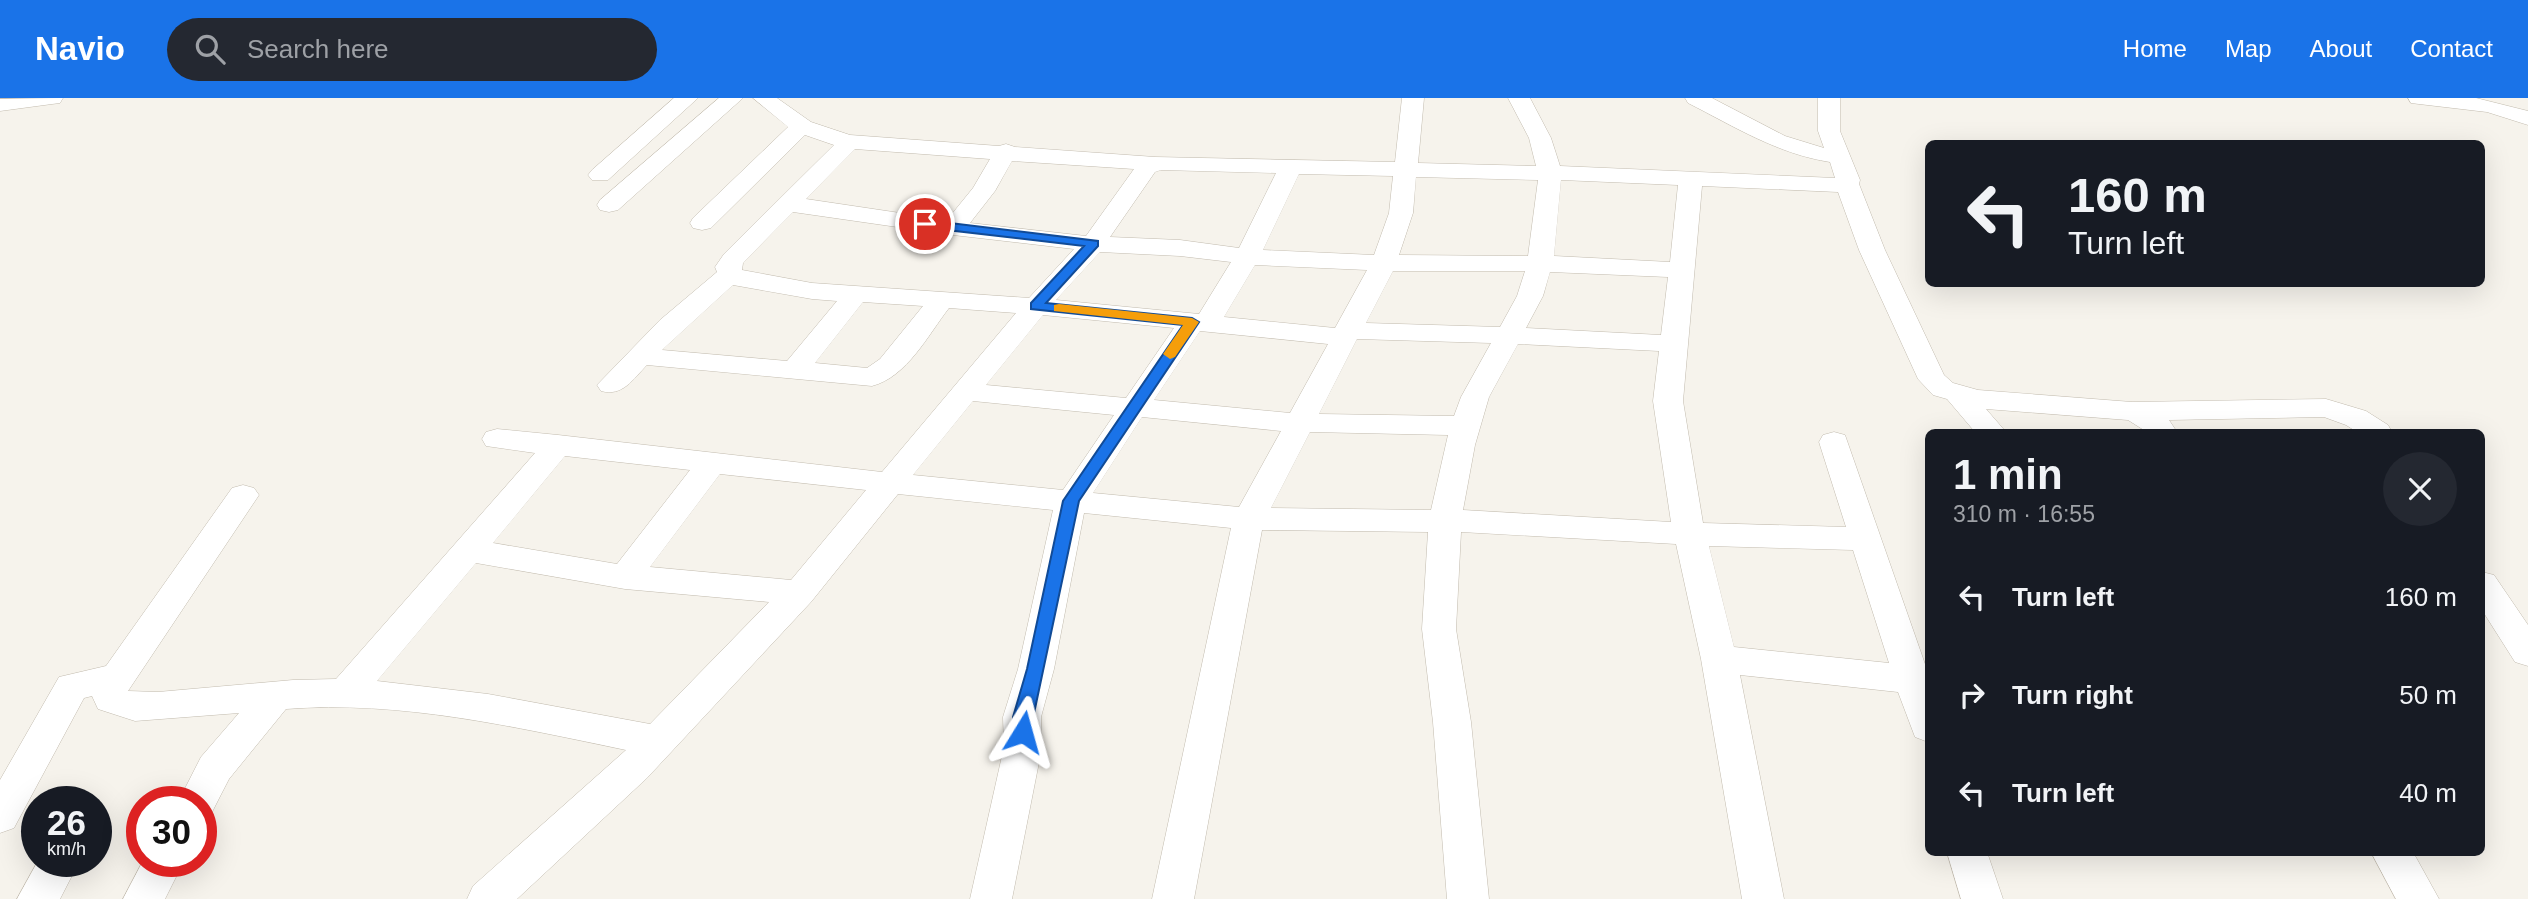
<!DOCTYPE html>
<html lang="en">
<head>
<meta charset="utf-8">
<style>
	:root { --surface:#171b24; --page:#242831; --text:#f1f3f6; --muted:#9ea1a6; --accent:#1a73e8 }
	body { margin:0; font-family:Helvetica,sans-serif; background:var(--page); color:var(--text); height:100vh; display:flex; flex-direction:column; font-size:26px; white-space:nowrap }
	* { box-sizing:border-box; margin:0 }
	p { font-size:23px; color:var(--muted) }
	.icon { flex:none; width:38px; height:38px; fill:none; stroke:currentColor; stroke-width:2; stroke-linecap:round; stroke-linejoin:round }
	.map { position:relative; flex:1; overflow:hidden }
	.sheet { position:absolute; left:1925px; top:331px; width:560px; height:427px; display:flex; flex-direction:column; background:var(--surface); border-radius:10px; box-shadow:0 7px 28px #0002 }
	.sheet>* { flex:none }
	.banner { position:absolute; left:1925px; top:42px; width:560px; height:147px; border-radius:10px; box-shadow:0 7px 28px #0002; background:#171b24; color:var(--text); overflow:hidden }
	.speed { position:absolute; left:21px; top:688px; display:flex; gap:14px; font-size:35px; font-weight:700; text-align:center }
	.speed>* { display:grid; place-content:center; width:91px; height:91px; border-radius:50%; background:var(--surface); box-shadow:0 7px 28px #0002; line-height:1 }
	.speed small { font-size:18px; font-weight:400 }
	.speed .limit { border:10px solid #d22; background:#fff; color:#111 }
	.pin { position:absolute; display:grid; place-items:center; width:60px; height:60px; color:#fff; margin:-30px; border:4px solid #fff; border-radius:50%; box-shadow:0 2px 7px #0007 }
	.me { position:absolute; width:77px; margin:-38px; rotate:8deg; stroke-linejoin:round; filter:drop-shadow(0 0 5px #0008) }
	.turn { display:flex; align-items:center; gap:24px; height:147px; padding:0 28px; font-size:32px }
	.turn .icon { width:91px; height:91px; stroke-width:2.5 }
	.turn b { display:block; font-size:49px; line-height:60px }
	.round { display:grid; place-items:center; flex:none; width:74px; height:74px; border-radius:37px; background:var(--page) }
	.head { display:flex; align-items:center; justify-content:space-between; height:119px; padding:0 28px }
	h1 { font-size:42px; font-weight:600; line-height:52px }
	ul { padding:0; list-style:none }
	li { display:flex; align-items:center; gap:21px; height:98px; padding:0 28px }
	li div { flex:1 }
	li b { display:block; font-size:26px }
	li em { font-style:normal }
	header { display:flex; align-items:center; gap:42px; box-sizing:border-box; height:98px; padding:0 35px; background:var(--accent); color:#fff }
	header strong { font-size:33px }
	nav { display:flex; gap:38px; margin-inline-start:auto; font-size:24px }
	.search { width:490px; height:63px; background:var(--page); display:flex; align-items:center; gap:18px; box-sizing:border-box; padding:0 24px; border-radius:38px; color:var(--muted); font-size:26px }
	.map>svg:first-child { display:block }
	.lines { fill:none; stroke-linecap:round; stroke-linejoin:round }
	.minor-casing { stroke:#c2bbae; stroke-width:1 }
	.minor { fill:#fff; fill-rule:evenodd }
	.route { fill:#1a73e8; stroke:#114b97; stroke-width:2 }
	.slow { fill:#f59e0b }
</style>
</head>
<body>
<header>
<strong>Navio</strong>
<div class="search"><svg class="icon" aria-label="search" viewBox="0 0 24 24"><circle cx="10" cy="10" r="6"/><path d="M15 15l6 6"/></svg>Search here</div>
<nav><a>Home</a><a>Map</a><a>About</a><a>Contact</a></nav>
</header>
<div class="map">
<svg width="2528" height="801" viewBox="0 0 2528 801">
	<rect width="100%" height="100%" fill="#f6f3ec"/>
	<g class="lines">
		<g class="minor-casing">
			<path id="minor" d="M63,0L60,5L52,6L0,13V1Z
				M674,0H698L608,82H592L588,77L592,72Z
				M719,0H743L618,112L609,114L600,112L597,107L600,102Z
				M753,0H777L811,24L850,37L999,48L1006,46L1015,49L1155,59L1395,64L1402,0H1424L1418,65L1536,68L1529,40L1508,0H1530L1551,40L1560,68L1835,80L1830,64C1778,56 1735,29 1688,5L1685,0H1712L1785,38L1824,50L1818,33V0H1840V33L1860,82L1859,86L1885,152L1944,277L1953,285L1978,292L2132,304L2326,301L2366,313L2388,327L2392,334H2357L2346,327L2324,319L2169,322L2177,334H2147L2128,322L1986,311L2006,334H1975L1947,301L1933,297L1918,281L1859,152L1838,94L1702,88L1683,303L1703,425L1846,429L1819,344L1823,337L1834,334L1845,337L1926,569H1928V644L1915,639L1898,594L1740,577L1784,801H1742L1701,561L1676,446L1461,434L1456,531L1471,624L1489,801H1447L1433,624L1422,531L1428,434L1262,432L1194,801H1152L1231,430L1084,415L1054,571L1041,619L1042,649L1012,801H970L1004,649L1003,619L1018,571L1053,412L898,396L811,504L647,680L517,801H467L473,788L626,652C515,629 399,602 286,611L229,681L211,716L201,719V704H178L201,659L239,615L135,623L98,611L92,598L84,600L14,730L0,735V682L59,579L106,568L232,390L243,387L254,390L259,397L128,593L158,594L293,582L336,581L535,355L486,348L482,341L486,334L497,331L558,337L882,374L1016,215L949,210C928,237 907,279 872,288L647,267C633,281 623,299 601,293L597,287L660,222L717,174L715,169L724,156L834,47L805,37L711,130L702,132L693,130L690,125L693,120L788,29ZM855,51L990,61L973,90L947,122L806,101ZM1012,63L1134,71L1086,138L970,125L995,93ZM1161,72L1276,75L1239,150L1180,142L1110,139L1155,74ZM1299,76L1393,78L1389,115L1374,157L1263,152ZM1416,79L1538,82L1528,158L1399,157L1413,115ZM1561,82L1678,87L1670,164L1554,158ZM793,114L953,137L1074,151L1029,200L812,185L742,172L743,165ZM1100,154L1180,158L1231,164L1199,216L1056,202ZM1255,167L1367,172L1335,230L1224,219ZM1393,173H1525L1517,198L1500,229L1366,225ZM1550,174L1668,179L1661,237L1526,230L1543,198ZM733,187L812,201L837,203L787,263L662,252ZM863,204L923,208L880,261L867,270L815,265ZM1043,217L1174,230L1126,300L986,287ZM1200,233L1328,246L1290,315L1154,302ZM1357,241L1491,245L1461,299L1454,318L1319,316ZM1518,246L1659,253L1653,303L1671,424L1463,412L1475,347L1489,299ZM973,303L1114,317L1063,392L913,377ZM1142,319L1281,333L1239,409L1093,395ZM1310,334L1448,337L1431,412L1271,410ZM565,358L690,372L617,466L493,445ZM720,376L866,392L791,482L650,469ZM1709,448L1853,452L1889,565L1734,549ZM476,465L625,491L769,504L650,626L488,596L377,583Z
				M2408,0H2476L2528,13V27L2487,14L2419,6L2411,5Z
				M2482,474L2494,477L2528,527V568L2515,564L2482,512Z
				M1947,754H1987L2003,801H1961Z
				M2371,754H2413L2439,801H2396Z
				M38,763H75L77,768L60,801H17Z
				M143,763H184L165,801H123Z"/>
		</g>
		<use href="#minor" class="minor"/>
	</g>
	<path class="route" d="M925,122L1098,143V148L1046,205L1192,220L1199,224L1079,403L1029,639L1023,641L1016,639L1013,619L1027,571L1063,403L1183,227L1031,211V205L1084,148L921,129V124Z"/>
	<path class="slow" d="M1059,206L1192,220L1199,224L1175,259L1170,261L1163,256L1183,227L1054,213V207Z"/>
</svg>
<div class="speed"><div>26<small>km/h</small></div><div class="limit">30</div></div>
<div class="pin" style="left:925px;top:126px;background:#d93025"><svg class="icon" aria-label="arrive" viewBox="0 0 24 24"><path d="M6 21V4h12l-3 4 3 4H6"/></svg></div>
<svg class="me" style="left:1023px;top:634px" viewBox="-20 -20 40 40"><path d="M0-17L14 15 0 8-14 15z" fill="#1a73e8" stroke="#fff" stroke-width="4"/></svg>
<div class="banner">
<div class="turn"><svg class="icon" aria-label="left" viewBox="0 0 24 24"><path d="M17 20v-9H6M10 6l-5 5 5 5"/></svg><div><b>160 m</b>Turn left</div></div>
</div>
<section class="sheet">
<div class="head"><div><h1>1 min</h1><p>310 m · 16:55</p></div><a class="round"><svg class="icon" aria-label="close" viewBox="0 0 24 24"><path d="M6 6l12 12M18 6L6 18"/></svg></a></div>
<ul>
<li><svg class="icon" aria-label="left" viewBox="0 0 24 24"><path d="M17 20v-9H6M10 6l-5 5 5 5"/></svg><div><b>Turn left</b></div><em>160 m</em></li>
<li><svg class="icon" aria-label="right" viewBox="0 0 24 24"><path d="M7 20v-9h11M14 6l5 5-5 5"/></svg><div><b>Turn right</b></div><em>50 m</em></li>
<li><svg class="icon" aria-label="left" viewBox="0 0 24 24"><path d="M17 20v-9H6M10 6l-5 5 5 5"/></svg><div><b>Turn left</b></div><em>40 m</em></li>
</ul>
</section>
</div>
</body>
</html>
